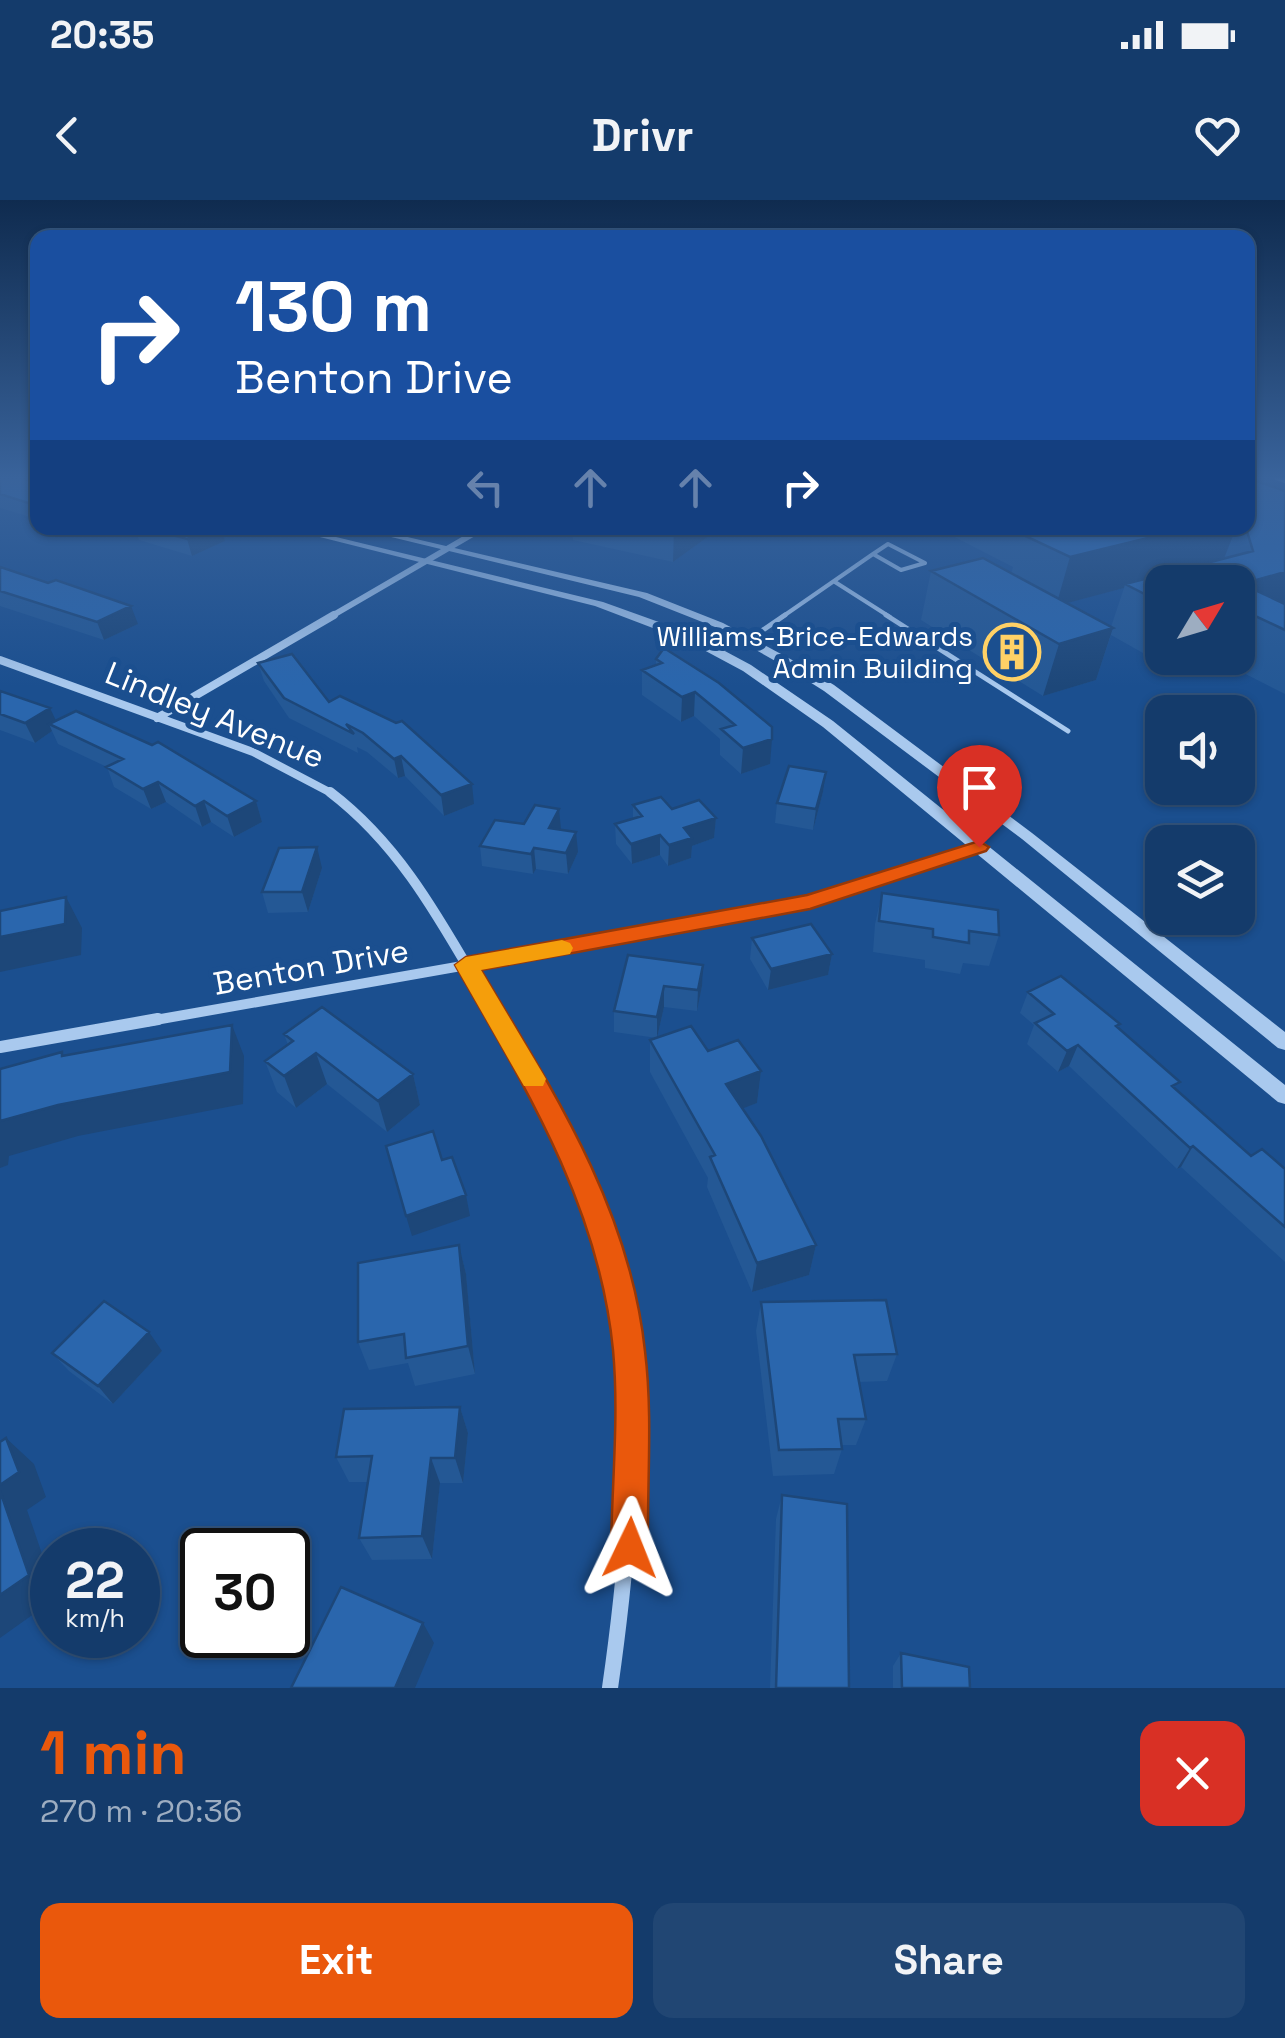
<!DOCTYPE html>
<html lang="en">
<head>
<meta charset="utf-8">
<style>
	:root { --surface:#143b6b; --page:#214673; --text:#f1f3f6; --muted:#9dadc1; --line:#33557e; --accent:#ea580c }
	body { margin:0; font-family:"Space Grotesk",sans-serif; background:var(--page); color:var(--text); height:100vh; display:flex; flex-direction:column; font-size:38px; white-space:nowrap }
	* { box-sizing:border-box; margin:0 }
	p { font-size:32px; color:var(--muted) }
	.icon { flex:none; width:55px; height:55px; fill:none; stroke:currentColor; stroke-width:2; stroke-linecap:round; stroke-linejoin:round }
	.map { position:relative; height:1488px; overflow:hidden }
	.panel { display:flex; flex-direction:column; background:var(--surface); flex:1 }
	.panel>* { flex:none }
	.banner { position:absolute; left:30px; top:30px; width:1225px; height:305px; border-radius:20px; box-shadow:0 2px 8px #0004,0 0 0 2px var(--line); background:#1a4fa0; color:#fff; overflow:hidden }
	.needle { width:65px; rotate:52deg }
	.tools { position:absolute; left:1145px; top:365px; display:grid; gap:20px }
	.tools a { display:grid; place-items:center; width:110px; height:110px; border-radius:20px; background:var(--surface); box-shadow:0 2px 8px #0004,0 0 0 2px var(--line); font-size:50px }
	.speed { position:absolute; left:30px; top:1328px; display:flex; gap:20px; font-size:50px; font-weight:700; text-align:center }
	.speed>* { display:grid; place-content:center; width:130px; height:130px; border-radius:50%; background:var(--surface); box-shadow:0 2px 8px #0004,0 0 0 2px var(--line); line-height:1 }
	.speed small { font-size:25px; font-weight:400 }
	.speed .limit { border:5px solid #111; border-radius:15px; background:#fff; color:#111 }
	.pin { position:absolute; display:grid; place-items:center; width:85px; height:85px; color:#fff; margin:-102px -42px; border-radius:50% 50% 50% 0; rotate:-45deg; box-shadow:0 0 10px #0007 }
	.pin .icon { rotate:45deg }
	.me { position:absolute; width:110px; margin:-55px; rotate:2deg; stroke-linejoin:round; filter:drop-shadow(0 0 8px #0008) }
	.turn { display:flex; align-items:center; gap:35px; height:210px; padding:0 40px; font-size:45px }
	.turn .icon { width:130px; height:130px; stroke-width:2.5 }
	.turn b { display:block; font-size:70px; line-height:85px }
	.lanes { display:flex; align-items:center; height:95px; padding:0 40px; background:#0003; justify-content:center; gap:50px; direction:ltr }
	.lanes .off { opacity:.35 }
	.round { display:grid; place-items:center; flex:none; width:105px; height:105px; border-radius:20px; background:var(--page) }
	.headline { display:flex; align-items:center; justify-content:space-between; height:170px; padding:0 40px }
	h1 { font-size:60px; font-weight:700; line-height:75px; color:var(--accent) }
	.button { display:flex; gap:20px; margin-top:auto; padding:20px 40px }
	.button a { flex:1; height:115px; border-radius:20px; background:var(--accent); color:#fff; font-size:40px; font-weight:700; line-height:115px; text-align:center }
	.button a+a { background:var(--page); color:var(--text) }
	.status { display:flex; justify-content:space-between; align-items:center; height:70px; padding:0 50px; background:var(--surface); direction:ltr }
	.status svg { height:28px; fill:currentColor }
	header { display:flex; justify-content:space-between; align-items:center; height:130px; padding:0 40px; background:var(--surface); font-size:45px; font-weight:700 }
	.map>svg:first-child { display:block }
	.lines { fill:none; stroke-linecap:round; stroke-linejoin:round }
	.service-far1 { stroke:#a9c9ee; stroke-width:4 }
	.service { stroke:#a9c9ee; stroke-width:5 }
	.minor-far4 { stroke:#a9c9ee; stroke-width:6 }
	.minor-far3 { stroke:#a9c9ee; stroke-width:8 }
	.minor-far2 { stroke:#a9c9ee; stroke-width:10 }
	.minor-far1 { stroke:#a9c9ee; stroke-width:12 }
	.minor { stroke:#a9c9ee; stroke-width:16 }
	.tertiary { fill:#a9c9ee; fill-rule:evenodd }
	.wall { fill:#245895; fill-rule:evenodd }
	.shaded-wall { fill:#1d4779 }
	.building { fill:#2a66ad; stroke:#1d4779; stroke-width:2.5 }
	.route { fill:#ea580c; stroke:#983908; stroke-width:2.5 }
	.slow { fill:#f59e0b }
	.labels { text-anchor:middle; stroke-width:10; stroke-linejoin:round; paint-order:stroke }
	.far-poi-label { font-size:28px; fill:#fff; stroke:#1b4f8f; text-anchor:end }
	.street-label { font-size:32px; fill:#fff; stroke:#1b4f8f }
</style>
</head>
<body>
<div class="status"><b>20:35</b><svg viewBox="0 0 49 12"><path d="M0 12V9h3v3zM5 12V6h3v6zM10 12V3h3v9zM15 12V0h3v12zM26 1h20v11H26zM47 4h2v5h-2z"/></svg></div>
<header><svg class="icon" aria-label="back" viewBox="0 0 24 24"><path d="M15 5l-7 7 7 7"/></svg>Drivr<svg class="icon" aria-label="heart" viewBox="0 0 24 24"><path d="M12 20l-8-8c-3-5 5-10 8-4 3-6 11-1 8 4z"/></svg></header>
<div class="map">
<svg width="1285" height="1488" viewBox="0 0 1285 1488">
	<rect width="100%" height="100%" fill="#1b4f8f"/>
	<g class="lines">
		<path class="service-far1" d="M1276,278L1285,281
			M888,344L925,363L901,370L873,354Z
			M835,382L890,417
			M782,417L873,354"/>
		<path class="service" d="M886,415L1068,531
			M716,451L747,441L785,415"/>
		<path class="minor-far4" d="M330,417L483,328"/>
		<path class="minor-far3" d="M0,460L253,552L333,594
			M157,518L334,415"/>
		<path class="minor-far2" d="M330,592C409,652 449,738 500,822
			M144,822L717,721L810,701L979,647"/>
		<path class="minor-far1" d="M498,819C554,911 607,1006 622,1114
			M0,847L158,819"/>
		<path class="minor" d="M610,1488C628,1362 639,1238 622,1111"/>
		<path class="tertiary" d="M284,328H299L603,402L695,435L751,465L833,521L1285,885V904L1278,902L823,527L743,471L687,441L595,406Z
			M354,328H369L647,393L723,423L794,461L834,485L1032,633L1285,832V850L1278,848L1022,639L824,491L786,467L715,427L639,397Z"/>
	</g>
	<path class="wall" d="M0,278H22L34,318L0,308Z
		M1285,291V494L1214,458H1238V382H1162V453L1150,457L1111,435L1096,480L1043,496L921,420L931,371L1011,374L1013,367L937,328H1248ZM1124,388L1111,427L1066,403Z
		M135,328H221L225,341L192,356L139,340Z
		M572,328H720L673,362L573,340Z
		M0,367L138,424L104,440L0,406Z
		M664,448L770,564L741,574L720,555V539L694,516L681,522L642,495V470L656,465V459Z
		M258,463L329,502L474,604L444,616L405,576L398,578L367,552L357,547L358,553L289,518L264,481Z
		M0,491L56,521L256,601L262,622L234,637L211,622L202,627L166,602L151,609L114,587L107,567L58,544L52,531L35,543L0,530Z
		M826,572L823,592L813,630L775,623L777,603Z
		M633,605L672,609L716,618L714,638L692,646L691,658L668,666L660,655L632,664L616,644L615,624L633,619Z
		M561,630L578,652L568,674L536,669L533,674L482,666L480,646Z
		M322,668L308,712L268,713L262,692Z
		M882,693L999,735L989,766L963,763L960,774L925,768V760L873,752L875,724Z
		M752,738L832,754L828,775L768,790L750,759Z
		M628,755L702,786L697,811L664,807L657,838L708,851L761,871L757,903L742,908L816,1045L809,1075L752,1092L707,987L708,978L650,872V840L657,838L614,832V811Z
		M1028,792L1118,828L1176,889L1251,956L1285,969V1062L1181,967L1177,969L1069,866L1058,872L1027,844L1034,825L1020,813Z
		M284,834L413,874L420,905L387,932L327,884L296,908L277,892L265,861L288,845Z
		M459,1045L466,1074L475,1174L415,1186L408,1163L369,1170L358,1142Z
		M761,1102L897,1154L887,1181L859,1182L866,1219L856,1245H842V1249L834,1274L773,1276L756,1131Z
		M162,1151L113,1204L69,1171L52,1153Z
		M460,1207L468,1233L463,1283H440L432,1359L372,1360L359,1338L368,1282H349L336,1257Z
		M782,1295L849,1488H770L776,1319Z
		M901,1453L970,1488H893V1466Z"/>
	<path class="shaded-wall" d="M38,299V317L34,318L28,303Z
		M214,328H221L225,341L192,356L187,339Z
		M674,328H720L673,362Z
		M1189,328H1236L1223,361L1125,384L1124,388L1056,406L1070,357Z
		M1285,372V414L1242,384Z
		M131,406L138,424L104,440L97,422Z
		M1162,424V453L1150,457Z
		M1113,428L1096,480L1043,496L1059,444Z
		M695,492L694,516L681,522L682,497Z
		M50,508L59,527L49,524L52,531L35,543L25,523Z
		M772,539L770,564L741,574L743,548Z
		M401,556L405,576L398,578L394,559Z
		M826,572L823,592L813,630L816,609Z
		M158,582L166,602L151,609L143,589Z
		M472,584L474,604L444,616L441,595Z
		M204,601L211,622L202,627L195,606Z
		M256,601L262,622L234,637L227,616Z
		M559,609L561,629L549,628Z
		M716,618L714,638L692,646L691,658L668,666L669,645L684,628Z
		M576,632L578,652L568,674L566,653Z
		M660,635V655L632,664L631,644Z
		M317,647L322,668L308,712L302,692Z
		M534,648L536,669L533,674L531,654Z
		M66,697L82,728L81,755L0,772V737Z
		M832,754L828,775L768,790L771,769Z
		M703,765L702,786L697,811L698,790Z
		M664,786V807L657,838V817Z
		M232,825L244,856L243,904L78,936L9,956L8,965L0,968V921Z
		M1078,845L1069,866L1058,872L1067,851Z
		M316,853L327,884L296,908L284,876Z
		M761,871L757,903L723,916L726,884Z
		M413,874L420,905L387,932L378,901Z
		M1193,946L1181,967L1177,969L1190,948Z
		M466,995L470,1016L412,1036L406,1016Z
		M459,1045L466,1074L475,1174L468,1146Z
		M816,1045L809,1075L752,1092L757,1063Z
		M149,1132L162,1151L113,1204L98,1186Z
		M460,1207L468,1233L463,1283L455,1258Z
		M6,1238L34,1264L46,1297L27,1310L52,1383V1401L0,1438V1285Z
		M431,1258L440,1283L432,1359L422,1336Z
		M423,1423L434,1443L415,1488H395Z"/>
	<path class="building" d="M0,278H22L38,283V299L28,303L0,294Z
		M1248,278L1285,291V372L1242,384L1285,404V430L1238,408V382H1162V403L1125,384L1253,351L1246,328H1248Z
		M147,328H214L187,339Z
		M1040,328H1189L1070,357L1021,334L1042,329Z
		M983,358L1113,428L1059,444L931,371Z
		M0,367L48,383L56,380L131,406L97,422L0,391Z
		M664,448L719,483L772,527V539L743,548L721,529L735,525L695,492L682,497L642,470L662,463L656,459Z
		M292,454L329,502L340,496L396,523L402,521L472,584L441,595L401,556L394,559L363,533L346,524L354,534L284,498L258,463Z
		M0,491L50,508L25,523L0,514Z
		M76,511L152,545L158,542L256,601L227,616L204,601L195,606L158,582L143,589L106,567L123,559L49,524Z
		M789,566L826,572L816,609L777,603Z
		M661,597L672,609L699,600L716,618L684,628L692,638L669,645L660,635L631,644L615,624L642,616L633,605Z
		M535,605L559,609L549,628L576,632L566,653L534,648L531,654L480,646L495,620L524,624Z
		M317,647L302,692H262L279,648Z
		M882,693L998,710L999,735L969,731V743L933,737V729L879,721Z
		M66,697L65,724L0,737V711Z
		M811,724L832,754L771,769L752,738Z
		M628,755L703,765L698,790L664,786L657,817L614,811Z
		M1061,776L1120,824L1116,826L1180,882L1172,886L1251,956L1262,949L1285,969V1027L1193,946L1190,948L1078,845L1067,851L1035,823L1054,814L1028,792Z
		M322,807L413,874L378,901L316,853L284,876L265,861L293,841L284,834Z
		M232,825L230,872L58,905L0,921V869L62,852V856Z
		M691,826L708,851L738,840L761,871L726,884L761,936L816,1045L757,1063L710,957L715,955L650,840Z
		M433,931L442,960L452,957L466,995L406,1016L386,946Z
		M459,1045L468,1146L406,1158L404,1134L358,1142V1063Z
		M886,1100L897,1154L854,1155L866,1219H838L842,1249L779,1250L761,1102Z
		M104,1101L149,1132L98,1186L52,1153Z
		M460,1207L455,1258H431L422,1336L359,1338L372,1256L336,1257L344,1209Z
		M6,1238L19,1272L0,1285V1242Z
		M0,1291L29,1375L0,1395Z
		M782,1295L847,1304L849,1488H776Z
		M341,1387L423,1423L395,1488H291Z
		M901,1453L969,1467L970,1488H902Z"/>
	<linearGradient id="sky" x2="0" y2="1"><stop stop-color="#0f2b4f"/><stop offset="0.57" stop-color="#39639b"/><stop offset="1" stop-color="#39639b" stop-opacity="0"/></linearGradient>
	<rect width="1285" height="487" fill="url(#sky)"/>
	<path class="route" d="M979,641L989,647L986,651L810,709L481,770C553,890 630,1008 645,1151C653,1215 647,1284 648,1348L643,1362L630,1367L616,1362L611,1348C612,1283 619,1215 613,1150C599,1006 525,887 455,765L466,757L807,695Z"/>
	<path class="slow" d="M562,740L570,743L573,748L570,754L481,770L546,879L543,886H524L455,765L466,757Z"/>
	<defs>
		<g id="building-ring" transform="scale(2.875)"><circle r="9.5" fill="#1b4f8f" stroke="#ffd166" stroke-width="1.5"/><path d="M-4-6H4V6H1V3H-1V6H-4ZM-2.5-4.3h1.7v1.8h-1.7ZM.8-4.3h1.7v1.8H.8ZM-2.5-1h1.7V.8h-1.7ZM.8-1h1.7V.8H.8Z" fill="#ffd166"/></g>
	</defs>
	<g fill-rule="evenodd">
		<use href="#building-ring" x="1012" y="452"/>
	</g>
	<g class="labels">
		<g class="far-poi-label">
			<text x="973" y="446">Williams-Brice-Edwards<tspan x="973" dy="32">Admin Building</tspan></text>
		</g>
		<g class="street-label">
			<text transform="translate(215 515) rotate(22)" y="11">Lindley Avenue</text>
			<text transform="translate(311 767) rotate(-10)" y="11">Benton Drive</text>
		</g>
	</g>
</svg>
<div class="tools">
<a><svg class="needle" viewBox="-14 -14 28 28"><path d="M0-13l5 13h-10z" fill="#e53935"/><path d="M0 13l5-13h-10z" fill="#9dadc1"/></svg></a>
<a><svg class="icon" aria-label="sound" viewBox="0 0 24 24"><path d="M4 9h4l5-4v14l-5-4H4zM17 9q2 3 0 6"/></svg></a>
<a><svg class="icon" aria-label="layers" viewBox="0 0 24 24"><path d="M12 4l9 5-9 5-9-5zM3 14l9 5 9-5"/></svg></a>
</div>
<div class="speed"><div>22<small>km/h</small></div><div class="limit">30</div></div>
<div class="pin" style="left:979px;top:647px;background:#d93025"><svg class="icon" aria-label="arrive" viewBox="0 0 24 24"><path d="M6 21V4h12l-3 4 3 4H6"/></svg></div>
<svg class="me" style="left:630px;top:1348px" viewBox="-20 -20 40 40"><path d="M0-17L14 15 0 8-14 15z" fill="#ea580c" stroke="#fff" stroke-width="4"/></svg>
<div class="banner">
<div class="turn"><svg class="icon" aria-label="right" viewBox="0 0 24 24"><path d="M7 20v-9h11M14 6l5 5-5 5"/></svg><div><b>130 m</b>Benton Drive</div></div>
<div class="lanes"><svg class="icon off" aria-label="left" viewBox="0 0 24 24"><path d="M17 20v-9H6M10 6l-5 5 5 5"/></svg><svg class="icon off" aria-label="ahead" viewBox="0 0 24 24"><path d="M12 20V5M6 11l6-6 6 6"/></svg><svg class="icon off" aria-label="ahead" viewBox="0 0 24 24"><path d="M12 20V5M6 11l6-6 6 6"/></svg><svg class="icon" aria-label="right" viewBox="0 0 24 24"><path d="M7 20v-9h11M14 6l5 5-5 5"/></svg></div>
</div>
</div>
<section class="panel">
<div class="headline"><div><h1>1 min</h1><p>270 m · 20:36</p></div><a class="round" style="background:#d93025;color:#fff"><svg class="icon" aria-label="close" viewBox="0 0 24 24"><path d="M6 6l12 12M18 6L6 18"/></svg></a></div>
<div class="button"><a>Exit</a><a>Share</a></div>
</section>
</body>
</html>
